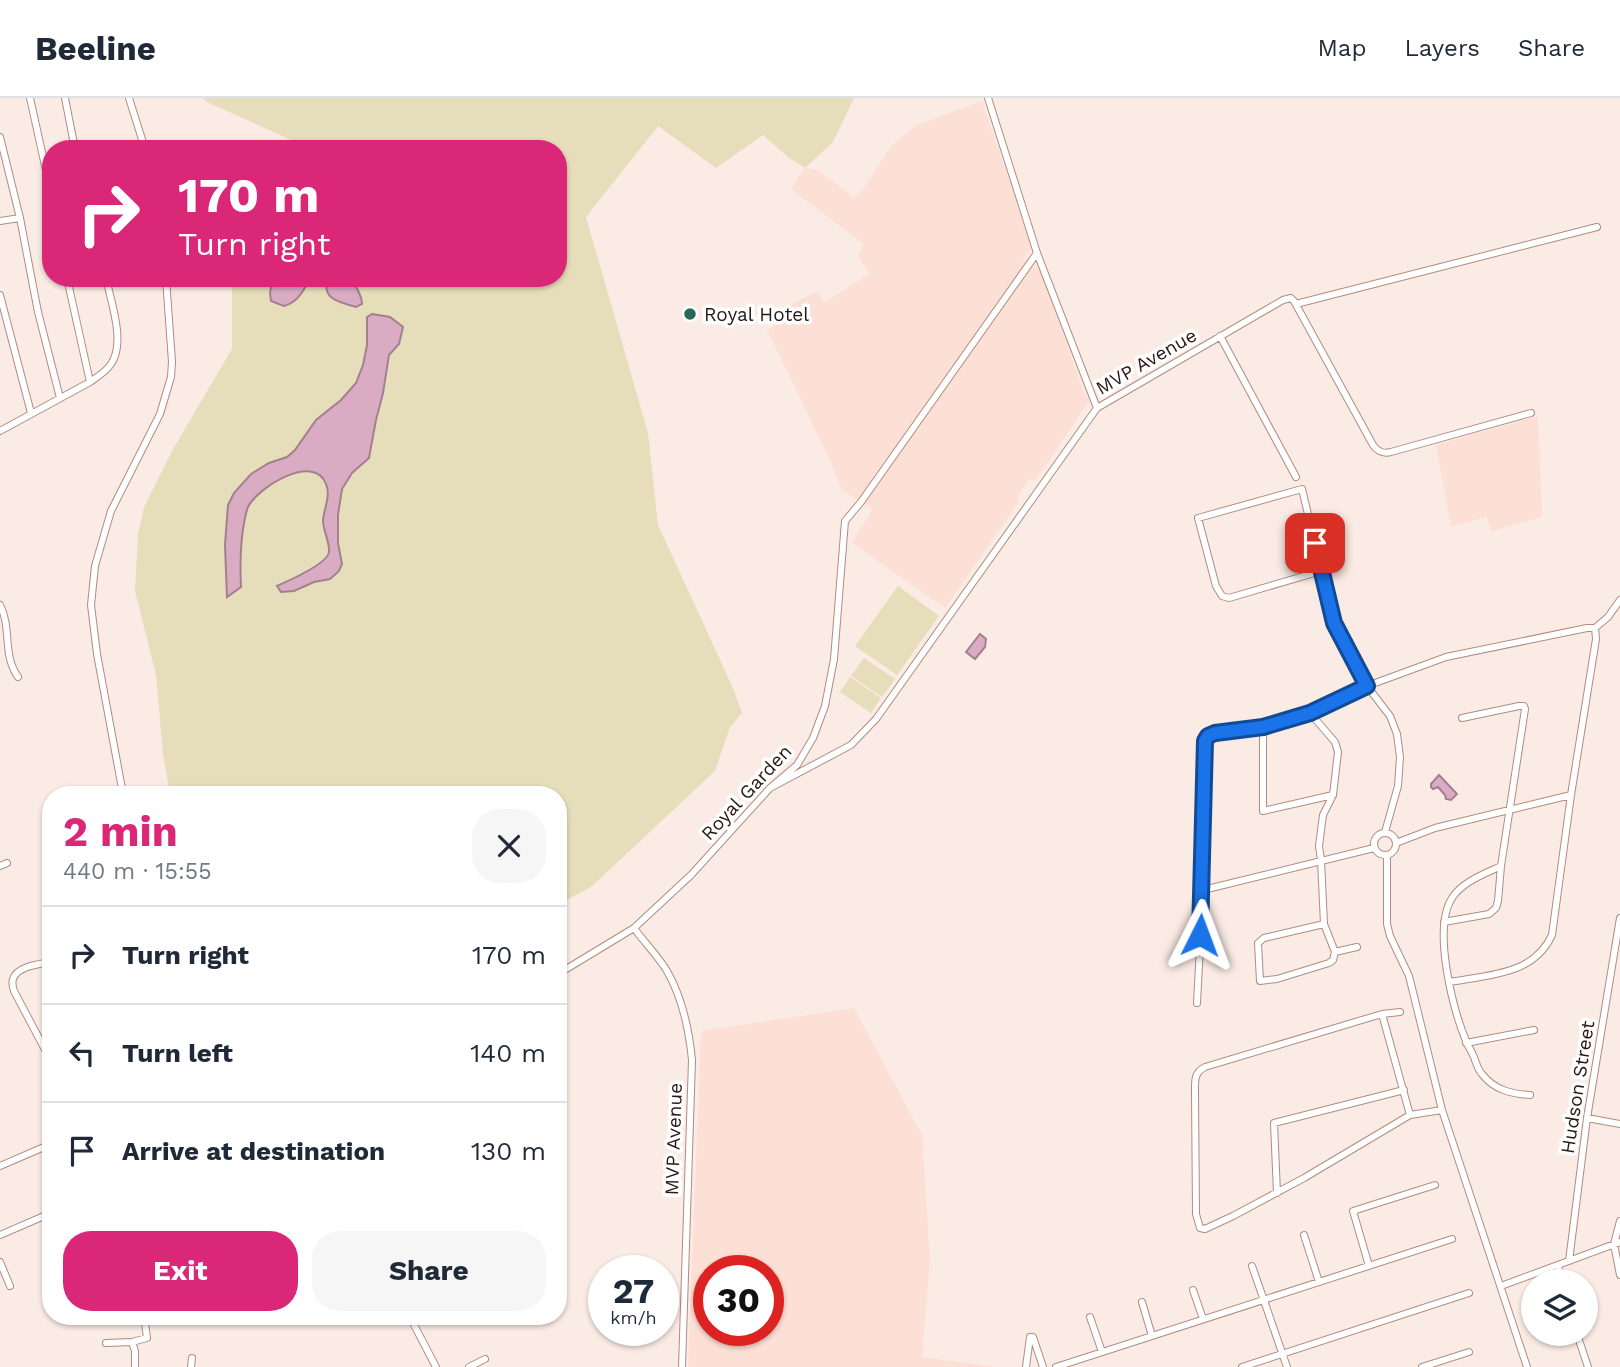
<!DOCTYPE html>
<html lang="en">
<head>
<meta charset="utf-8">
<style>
	:root { --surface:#fff; --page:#f6f6f7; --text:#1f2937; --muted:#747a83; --line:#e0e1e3; --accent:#db2777 }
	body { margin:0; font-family:"Work Sans",sans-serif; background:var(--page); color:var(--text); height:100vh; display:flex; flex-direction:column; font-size:26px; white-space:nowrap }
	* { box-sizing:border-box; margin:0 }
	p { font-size:23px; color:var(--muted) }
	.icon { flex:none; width:38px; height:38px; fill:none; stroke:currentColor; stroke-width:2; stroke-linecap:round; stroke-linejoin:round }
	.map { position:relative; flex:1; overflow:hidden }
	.drawer { position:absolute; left:42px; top:688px; width:525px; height:539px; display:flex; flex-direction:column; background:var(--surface); border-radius:28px; box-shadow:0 2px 5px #0004 }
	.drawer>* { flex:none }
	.guide { position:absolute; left:42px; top:42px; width:525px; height:147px; border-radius:28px; box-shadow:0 2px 5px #0004; background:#db2777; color:#fff; overflow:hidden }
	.tools { position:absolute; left:1521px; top:1171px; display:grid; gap:14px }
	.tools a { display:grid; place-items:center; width:77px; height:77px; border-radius:50%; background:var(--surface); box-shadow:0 2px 5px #0004; font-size:35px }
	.speed { position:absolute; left:588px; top:1157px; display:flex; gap:14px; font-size:35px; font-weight:700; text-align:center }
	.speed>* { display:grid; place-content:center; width:91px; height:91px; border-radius:50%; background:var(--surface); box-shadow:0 2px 5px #0004; line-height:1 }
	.speed small { font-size:18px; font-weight:400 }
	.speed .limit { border:10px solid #d22; background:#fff; color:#111 }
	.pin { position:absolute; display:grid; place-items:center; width:60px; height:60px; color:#fff; margin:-30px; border-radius:14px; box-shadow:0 4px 10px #0006 }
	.me { position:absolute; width:77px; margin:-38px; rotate:3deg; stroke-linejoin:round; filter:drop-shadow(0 0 5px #0008) }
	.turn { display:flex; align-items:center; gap:24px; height:147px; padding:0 21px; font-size:32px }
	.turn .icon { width:91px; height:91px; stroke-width:2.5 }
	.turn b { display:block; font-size:49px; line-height:60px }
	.round { display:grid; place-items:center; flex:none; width:74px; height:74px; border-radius:28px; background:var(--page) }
	.overview { display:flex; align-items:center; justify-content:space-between; height:119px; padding:0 21px }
	h1 { font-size:42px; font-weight:700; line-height:52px; color:var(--accent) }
	.action { display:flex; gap:14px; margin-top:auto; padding:14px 21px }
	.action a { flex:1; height:80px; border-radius:28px; background:var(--accent); color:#fff; font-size:28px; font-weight:700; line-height:80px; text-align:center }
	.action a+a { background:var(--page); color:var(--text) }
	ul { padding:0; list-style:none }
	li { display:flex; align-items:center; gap:21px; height:98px; padding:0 21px; border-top:2px solid var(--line) }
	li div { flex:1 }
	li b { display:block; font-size:26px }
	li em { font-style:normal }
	header { display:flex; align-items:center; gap:42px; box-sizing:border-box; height:98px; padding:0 35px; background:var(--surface); border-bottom:2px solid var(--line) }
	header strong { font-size:33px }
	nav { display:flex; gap:38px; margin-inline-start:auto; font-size:24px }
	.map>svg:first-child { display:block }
	.built { fill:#fcdfd5; fill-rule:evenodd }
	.green { fill:#e6ddbb }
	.water { fill:#daacc4; stroke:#a4808f; stroke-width:2 }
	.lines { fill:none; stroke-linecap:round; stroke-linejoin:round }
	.street-casing { stroke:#b18c7f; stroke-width:8 }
	.street { stroke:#fff; stroke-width:6 }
	.route-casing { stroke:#114b97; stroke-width:18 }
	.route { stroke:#1a73e8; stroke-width:12 }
	.poi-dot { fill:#256959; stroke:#fff; stroke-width:2.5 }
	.labels { text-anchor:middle; stroke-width:7; stroke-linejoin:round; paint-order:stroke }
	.poi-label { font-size:19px; fill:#271914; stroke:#fff; text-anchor:start }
	.street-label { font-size:19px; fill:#271914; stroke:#fff }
</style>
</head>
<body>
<header>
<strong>Beeline</strong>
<nav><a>Map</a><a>Layers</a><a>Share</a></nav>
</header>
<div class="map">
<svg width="1620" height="1269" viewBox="0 0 1620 1269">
	<rect width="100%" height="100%" fill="#fbebe5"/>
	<path class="built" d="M982,3L1032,149L1023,161L1041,173L1085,298L1090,302L1035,383L1030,380L1017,399L1020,402L945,510L852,445L872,413L870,409L842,392L828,358L767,232L795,216L791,206L817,194L824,204L870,176L858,158L864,146L791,91L805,70L818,72L854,99L862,93L892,47L917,27Z
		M1538,318L1542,419L1492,433L1486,419L1451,429L1436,347Z
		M854,910L922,1037L930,1162L922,1259L997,1269H688L701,933ZM709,1172H768V1232H709Z"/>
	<path class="green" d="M202,0H854L833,44L805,70L788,59L763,37L716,70L658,28L586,119L648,335L658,427L732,588L742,615L730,629L715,673L592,788L558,807V696H170L163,656L156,577L135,493L138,437L144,409L173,351L232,251V180H558V51H300L298,45L209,5Z
		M898,488L939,518L897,577L855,548Z
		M864,560L895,581L882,599L851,578Z
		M850,579L881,600L871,615L840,594Z"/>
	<path class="water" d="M327,180H353C355,190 362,196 362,206L356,209C339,204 322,202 327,180Z
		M298,181L304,183L306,188C300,198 295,205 284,208L271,203L270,195L271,189L276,184Z
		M372,216L390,219L403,229L399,246L389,257L383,295L376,322L369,360L352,375L342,391L338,417V445L342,466L339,473L330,481L314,484L294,493L281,494L277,488C288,483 328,466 329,454C330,444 323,433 323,422C324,411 331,397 326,386C314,354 257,390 248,409C246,414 245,420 244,425C240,446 240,467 241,489L227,499L225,447L228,407L234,395L251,376L269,365L287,359L295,352L316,322L341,302L356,285L363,267L367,247V219Z
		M980,536L986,541L985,549L975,561L966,554Z
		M1439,677L1457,696L1451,702L1446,701L1445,697L1438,689L1433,691L1431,689V686Z"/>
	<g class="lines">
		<g class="street-casing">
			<path id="street" d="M30,0L51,95
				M65,0L75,51
				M129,0L145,51
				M988,0L1037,155L1097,310
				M0,39L20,120L38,214L60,300
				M0,123L20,120
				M67,180L90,284
				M0,197L31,315
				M1296,206L1597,129
				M1220,238L1296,379
				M0,333L90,284C97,279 106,274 111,266C126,245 111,204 106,180
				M1321,473L1229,500L1222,498L1216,488L1198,420L1302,391L1334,525L1367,588L1390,618L1397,636L1400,659L1398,688L1385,734
				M0,507C12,530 2,556 18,579
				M1595,530L1608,519L1620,502
				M1310,615L1335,644L1338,654L1333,697L1323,717L1319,748L1321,762L1324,826L1335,854L1333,862L1329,865L1277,881L1260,883L1258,845L1264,840L1324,826
				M1263,629V713L1333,697
				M770,690L851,647L876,621L1097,310L1283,202L1291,200L1294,203L1373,347C1378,354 1383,356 1391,354L1531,315
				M123,696L97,556L91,507L95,468L111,413L160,316L171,279L172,264L166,180
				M1374 746a11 11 0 1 1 22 0a11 11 0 1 1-22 0Z
				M1396,745L1435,730L1571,697
				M1387,757V826L1390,838L1409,878L1442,1012L1527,1269
				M0,768L7,765
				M1501,768C1484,776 1462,784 1452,800C1432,831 1453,911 1466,943C1468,948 1471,952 1473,957C1476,963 1477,971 1482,976C1494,992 1512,996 1530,997
				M1203,792L1374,750
				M1444,824L1489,816L1496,810L1498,803L1501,768L1525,611L1524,608H1519L1462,620
				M634,830C644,844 658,858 667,873C683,901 689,931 692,962L682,1269
				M1335,854L1357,849
				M51,864C40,866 17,868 13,881C12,884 13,890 14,893L51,963
				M558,876L634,830L691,777L770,690L797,667L813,640L825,608L834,561L845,423L861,404L1037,155
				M1197,905L1203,792L1205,643L1208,638L1215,635L1263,629L1310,615L1367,588L1446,559L1587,530H1595L1596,541L1571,697L1552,837C1534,877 1488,877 1450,884
				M1400,914L1382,916L1205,969C1194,975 1195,982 1195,994L1196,1116L1200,1130L1205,1131L1233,1118L1304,1080L1410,1017L1442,1012
				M1382,916L1410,1017
				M1466,945L1534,932
				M1587,1020L1620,1026
				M0,1068L51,1046
				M1277,1095L1274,1025L1404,992
				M1620,1123L1614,1146L1620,1177
				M0,1137L51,1115
				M1304,1137L1319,1184
				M1569,1163L1587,1020L1620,820
				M0,1164L10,1188
				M1558,1167L1561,1183
				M1252,1168L1287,1269
				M1369,1168L1353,1113L1435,1087
				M1501,1188L1620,1144
				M1193,1192L1203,1221
				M1142,1204L1152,1238
				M1090,1219L1102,1254
				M411,1221L436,1269
				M1577,1236L1588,1269
				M132,1244L135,1253V1269
				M106,1245L132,1244L147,1240L144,1218
				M191,1269L192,1260
				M469,1269L485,1261
				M1026,1269L1030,1239H1033L1043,1269
				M1056,1269L1452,1141
				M1242,1269L1469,1195
				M1422,1269L1469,1254"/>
		</g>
		<use href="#street" class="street"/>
	</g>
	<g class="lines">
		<g class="route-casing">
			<path id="route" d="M1200,837L1205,643L1208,638L1215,635L1263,629L1310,615L1367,588L1334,525L1315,445"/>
		</g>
		<use href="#route" class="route"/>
	</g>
	<circle class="poi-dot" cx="690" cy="216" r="7"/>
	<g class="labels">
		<g class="poi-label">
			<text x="704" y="223">Royal Hotel</text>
		</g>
		<g class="street-label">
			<text transform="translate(1146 263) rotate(-30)" y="7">MVP Avenue</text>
			<text transform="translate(746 694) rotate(-47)" y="7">Royal Garden</text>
			<text transform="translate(1577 989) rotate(-81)" y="7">Hudson Street</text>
			<text transform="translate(673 1041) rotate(-88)" y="7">MVP Avenue</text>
		</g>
	</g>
</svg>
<div class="tools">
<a><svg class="icon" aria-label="layers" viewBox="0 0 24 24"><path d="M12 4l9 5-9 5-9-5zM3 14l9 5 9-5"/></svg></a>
</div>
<div class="speed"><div>27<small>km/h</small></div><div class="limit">30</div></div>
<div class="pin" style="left:1315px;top:445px;background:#d93025"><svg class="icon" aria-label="arrive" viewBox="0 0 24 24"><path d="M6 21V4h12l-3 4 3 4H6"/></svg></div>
<svg class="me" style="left:1200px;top:837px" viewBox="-20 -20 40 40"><path d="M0-17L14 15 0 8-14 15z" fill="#1a73e8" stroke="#fff" stroke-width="4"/></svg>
<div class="guide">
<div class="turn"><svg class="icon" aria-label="right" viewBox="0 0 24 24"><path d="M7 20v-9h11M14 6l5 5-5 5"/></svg><div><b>170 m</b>Turn right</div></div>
</div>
<section class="drawer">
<div class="overview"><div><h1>2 min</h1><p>440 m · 15:55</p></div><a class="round"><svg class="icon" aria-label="close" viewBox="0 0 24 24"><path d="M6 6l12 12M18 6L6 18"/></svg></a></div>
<ul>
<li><svg class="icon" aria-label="right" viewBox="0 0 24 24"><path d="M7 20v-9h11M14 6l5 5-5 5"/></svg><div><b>Turn right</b></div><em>170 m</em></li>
<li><svg class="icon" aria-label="left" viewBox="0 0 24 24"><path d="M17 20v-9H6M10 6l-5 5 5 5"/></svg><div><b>Turn left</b></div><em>140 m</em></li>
<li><svg class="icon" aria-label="arrive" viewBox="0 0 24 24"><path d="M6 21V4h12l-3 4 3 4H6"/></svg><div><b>Arrive at destination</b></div><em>130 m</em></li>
</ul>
<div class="action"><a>Exit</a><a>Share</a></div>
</section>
</div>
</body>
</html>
